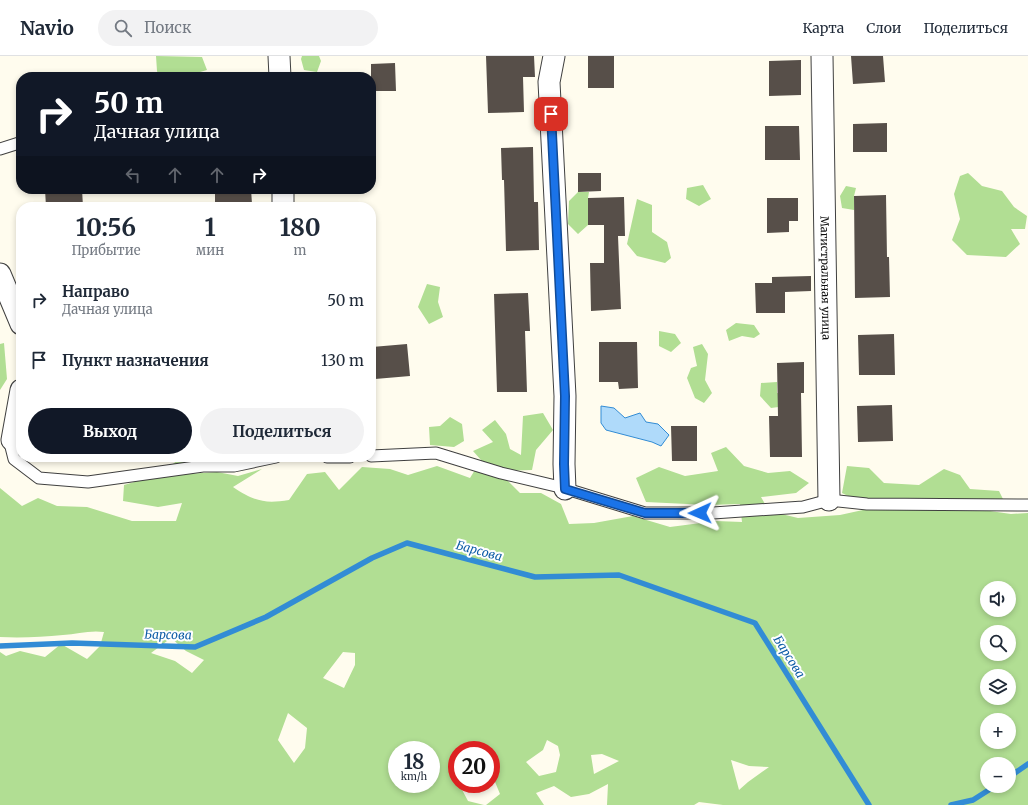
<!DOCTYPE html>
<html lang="ru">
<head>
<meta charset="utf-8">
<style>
	:root { --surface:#fff; --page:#f2f2f3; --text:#1f2937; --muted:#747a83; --line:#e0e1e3; --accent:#111827 }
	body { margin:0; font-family:Merriweather,serif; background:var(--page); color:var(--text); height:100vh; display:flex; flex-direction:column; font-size:15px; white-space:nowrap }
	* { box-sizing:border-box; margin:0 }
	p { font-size:13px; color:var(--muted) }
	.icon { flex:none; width:22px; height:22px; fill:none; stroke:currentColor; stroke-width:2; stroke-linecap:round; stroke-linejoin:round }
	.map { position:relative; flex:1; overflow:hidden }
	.sheet { position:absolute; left:16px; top:146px; width:360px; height:260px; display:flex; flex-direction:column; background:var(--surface); border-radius:16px; box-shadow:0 2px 6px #0003 }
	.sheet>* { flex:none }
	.guide { position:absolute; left:16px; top:16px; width:360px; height:122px; border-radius:16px; box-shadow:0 2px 6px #0003; background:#111827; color:#fff; overflow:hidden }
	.fabs { position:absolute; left:980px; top:525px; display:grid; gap:8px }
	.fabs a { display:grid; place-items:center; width:36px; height:36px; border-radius:50%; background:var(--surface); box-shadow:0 2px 6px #0003; font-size:20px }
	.speed { position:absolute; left:388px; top:685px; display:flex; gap:8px; font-size:20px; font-weight:700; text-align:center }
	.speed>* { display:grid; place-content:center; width:52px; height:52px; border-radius:50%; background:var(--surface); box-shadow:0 2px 6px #0003; line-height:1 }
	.speed small { font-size:10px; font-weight:400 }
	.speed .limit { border:6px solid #d22; background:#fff; color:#111 }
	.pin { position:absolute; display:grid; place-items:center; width:34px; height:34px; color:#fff; margin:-17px; border-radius:8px; box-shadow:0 2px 6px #0006 }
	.me { position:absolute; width:44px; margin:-22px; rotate:269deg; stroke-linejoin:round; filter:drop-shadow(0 0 3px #0008) }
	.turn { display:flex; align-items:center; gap:14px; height:84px; padding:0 12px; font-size:18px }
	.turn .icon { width:52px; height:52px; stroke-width:2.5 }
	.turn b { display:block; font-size:28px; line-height:34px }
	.lanes { display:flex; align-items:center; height:38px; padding:0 12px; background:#0003; justify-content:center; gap:20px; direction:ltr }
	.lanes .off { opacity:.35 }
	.eta { display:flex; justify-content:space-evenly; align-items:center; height:68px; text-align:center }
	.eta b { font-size:24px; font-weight:700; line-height:28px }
	.primary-button { display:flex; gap:8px; margin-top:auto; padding:8px 12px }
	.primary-button a { flex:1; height:46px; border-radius:24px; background:var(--accent); color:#fff; font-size:16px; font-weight:700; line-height:46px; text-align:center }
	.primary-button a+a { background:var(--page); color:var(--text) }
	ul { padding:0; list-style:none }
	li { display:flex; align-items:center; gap:12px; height:60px; padding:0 12px }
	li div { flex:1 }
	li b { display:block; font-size:15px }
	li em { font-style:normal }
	header { display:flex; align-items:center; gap:24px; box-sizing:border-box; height:56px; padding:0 20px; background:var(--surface); border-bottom:1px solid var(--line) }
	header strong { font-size:19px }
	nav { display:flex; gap:22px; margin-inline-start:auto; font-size:14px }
	.search { width:280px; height:36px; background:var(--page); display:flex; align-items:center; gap:10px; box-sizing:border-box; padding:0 14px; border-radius:22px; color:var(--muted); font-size:15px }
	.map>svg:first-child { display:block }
	.forest { fill:#b1de93; fill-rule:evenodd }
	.water { fill:#afdafa; stroke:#328cd5 }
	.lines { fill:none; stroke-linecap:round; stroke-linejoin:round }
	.stream { stroke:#328cd5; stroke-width:5.5 }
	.building { fill:#574f49 }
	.service-casing { stroke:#404040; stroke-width:13 }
	.minor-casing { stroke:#404040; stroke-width:23 }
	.service { stroke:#fff; stroke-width:11 }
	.minor { stroke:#fff; stroke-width:21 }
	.route-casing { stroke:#114b97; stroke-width:10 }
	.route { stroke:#1a73e8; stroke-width:7 }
	.labels { text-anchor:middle; stroke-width:4; stroke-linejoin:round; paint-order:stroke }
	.street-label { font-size:11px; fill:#0d0d0d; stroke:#fff }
	.water-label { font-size:12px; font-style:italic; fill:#0f5da7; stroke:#fff }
</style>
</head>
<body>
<header>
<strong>Navio</strong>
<div class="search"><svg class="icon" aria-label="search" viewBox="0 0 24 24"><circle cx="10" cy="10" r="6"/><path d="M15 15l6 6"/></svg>Поиск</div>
<nav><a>Карта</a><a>Слои</a><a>Поделиться</a></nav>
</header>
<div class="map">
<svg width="1028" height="749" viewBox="0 0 1028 749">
	<rect width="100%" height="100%" fill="#fffcee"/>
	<path class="forest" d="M156,0L202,1L207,14L183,21H159L157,15Z
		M302,0H319L321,5L317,16L304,14L301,3Z
		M968,117L982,130L1002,135L1014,151L1027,160L1025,173H1011L1020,188L1006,201L967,199L952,184L960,163L954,138L960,120Z
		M703,129L711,143L699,150L686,143L687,132Z
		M846,130L856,132L854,140V154L842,152L840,140Z
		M578,136H589L588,142V169L578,178L568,168L569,145Z
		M637,143L652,149V176L667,186L671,202L665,207L637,200L627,188Z
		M427,228L440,231L438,246L443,261L429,268L418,251Z
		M736,267L754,269L760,278L754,282L742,280L729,285L726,274Z
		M659,275L675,278L681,287L671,296L659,290Z
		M4,287L7,323L0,334V288Z
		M702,288L708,298L705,324L712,337L704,347L695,342L687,322L691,312L697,310L693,291Z
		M777,326V337H793L786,350L771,352L760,340L761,327Z
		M543,357L553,374L536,394L532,414L498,415L520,437H541L561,448L569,468L594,467L633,460L670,471L716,465L742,466L740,448L708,449L646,446L636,422L659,411L685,420L718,415L711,397L726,391L744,410L768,417L790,415L809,427L796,437L761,441L769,455L798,462L840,459L872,452L842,437L847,410L869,412L884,427L919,429L944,413L960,419L970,433L999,435L1004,445L976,453L1011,458L1028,457V749H723L699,746L694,749H607L608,728L589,738L571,741L554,730L536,737L544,749H486L500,738L493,721H491V694H457V728H459L468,745L484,749H0V596L6,600L20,595L45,601L61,588L87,603L100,590L104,576C90,574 77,578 63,579C42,581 21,582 0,581V432L22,450L38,442L57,450L87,451L132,465H176L182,447L158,451L123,445L124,429C145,423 165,417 181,401H198L199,404L187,418L217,416L238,420L262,413L233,431C254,445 264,448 289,444L307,418L325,416L339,434L362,411L390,413L408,419L437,410L470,422L481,404L473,395L493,386L482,374L495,364L506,378L510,393L521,399L523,360ZM987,532H1009V554H987ZM987,576H1009V598H987ZM171,582L186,595L204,604L192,617L175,605L151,597ZM343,596L355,597V609L344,632L323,622ZM987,620H1009V642H987ZM288,657L307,672L305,692L294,707L278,684ZM987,664H1009V686H987ZM547,684L558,690L560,699L556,716L539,720L526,706L543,694ZM397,694H431V728H397ZM602,698L619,705L594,718L591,699ZM731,704L749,710L769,711L748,726L739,734ZM987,708H1009V730H987Z
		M450,361L462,368L464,385L454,391L430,389L429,371L440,370Z"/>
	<path class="water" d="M601,350L614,352L625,362L640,357L646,366L658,368L669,379L661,390L652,386L606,374L601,367Z"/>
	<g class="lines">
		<path class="stream" d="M0,590L72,587L195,591L266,561L372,502L407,487L535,521L619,519L755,567L869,749
			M1009,721L1028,708
			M951,749L973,744L995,730"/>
	</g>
	<path class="building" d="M486,0H534L535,21H523L524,56L488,57Z
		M588,0H614V32H588Z
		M851,0H883L885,26L853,28Z
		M801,4V39L769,40V5Z
		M395,7L396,35H371V8Z
		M887,67V96H853V68Z
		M765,70H799L800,104H765Z
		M533,91L534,146H538L539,194L506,195L504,124H502L501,92Z
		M578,117H601V135L578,136Z
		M45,133H82L83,151H46Z
		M215,133H251L252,148L215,149Z
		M886,139L887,201H889L890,241L855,242L854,140Z
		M624,141L625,180H618L621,253L591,255L590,207H604V169H588V142Z
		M767,142H798V165H789V176L767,177Z
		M811,220V235L785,236V257H756L755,227H772V221Z
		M528,237L530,275H525L527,336H497L494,238Z
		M894,278L895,319H859L858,279Z
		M599,286H637L638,332L619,333L618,326H599Z
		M407,288L410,320L375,323L372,291Z
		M804,306V337H801L802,401H770L769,360H778L777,307Z
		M892,349L893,385L858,386L857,350Z
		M671,370H697V405H672Z"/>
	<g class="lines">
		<g class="service-casing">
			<path id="service" d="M0,93L19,87
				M12,384L11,391L14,403L39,422L88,426L203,410H234L276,401
				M371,400L436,397L501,417L560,431L645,457H713L803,451L829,444L867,448L1028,449
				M327,401H350"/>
		</g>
		<g class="minor-casing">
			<g id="minor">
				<path d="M279,0L280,21"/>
				<path d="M554,0L549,26L565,340L564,408L565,433"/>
				<path id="s1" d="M822,0L829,444"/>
				<path d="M283,133V151"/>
				<path d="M0,218L21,268"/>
				<path d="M12,384L21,334"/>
			</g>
		</g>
		<use href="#service" class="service"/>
		<use href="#minor" class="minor"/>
	</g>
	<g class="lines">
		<g class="route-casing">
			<path id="route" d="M551,58L565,340L564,408L565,433L645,457H700"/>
		</g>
		<use href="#route" class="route"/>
	</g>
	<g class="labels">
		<g class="street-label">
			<text dy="4" stroke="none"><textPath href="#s1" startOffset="222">Магистральная улица</textPath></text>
		</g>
		<g class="water-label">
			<text transform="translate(479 495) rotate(15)" y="4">Барсова</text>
			<text transform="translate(168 579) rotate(1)" y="4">Барсова</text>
			<text transform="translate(789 601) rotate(58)" y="4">Барсова</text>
		</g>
	</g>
</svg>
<div class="fabs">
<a><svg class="icon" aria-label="sound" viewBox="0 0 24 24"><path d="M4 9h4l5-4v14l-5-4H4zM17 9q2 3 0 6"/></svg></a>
<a><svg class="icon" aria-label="search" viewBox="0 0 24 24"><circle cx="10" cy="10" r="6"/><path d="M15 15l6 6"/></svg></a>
<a><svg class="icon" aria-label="layers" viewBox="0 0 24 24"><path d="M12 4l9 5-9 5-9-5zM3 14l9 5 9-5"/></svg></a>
<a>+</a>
<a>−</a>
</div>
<div class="speed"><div>18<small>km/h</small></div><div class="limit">20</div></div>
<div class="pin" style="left:551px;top:58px;background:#d93025"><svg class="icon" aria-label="arrive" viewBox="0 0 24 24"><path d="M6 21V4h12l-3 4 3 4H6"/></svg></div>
<svg class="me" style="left:700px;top:457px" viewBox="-20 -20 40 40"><path d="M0-17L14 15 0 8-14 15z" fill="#1a73e8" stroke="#fff" stroke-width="4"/></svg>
<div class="guide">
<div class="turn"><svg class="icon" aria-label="right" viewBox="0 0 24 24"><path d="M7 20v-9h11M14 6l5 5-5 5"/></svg><div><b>50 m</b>Дачная улица</div></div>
<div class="lanes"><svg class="icon off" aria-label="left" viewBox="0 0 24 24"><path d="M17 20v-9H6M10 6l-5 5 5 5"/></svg><svg class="icon off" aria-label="ahead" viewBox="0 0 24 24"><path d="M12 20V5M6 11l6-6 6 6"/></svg><svg class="icon off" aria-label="ahead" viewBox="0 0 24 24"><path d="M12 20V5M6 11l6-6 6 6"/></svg><svg class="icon" aria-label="right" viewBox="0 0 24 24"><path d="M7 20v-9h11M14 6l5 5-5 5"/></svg></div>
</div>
<section class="sheet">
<div class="eta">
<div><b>10:56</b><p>Прибытие</p></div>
<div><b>1</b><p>мин</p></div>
<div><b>180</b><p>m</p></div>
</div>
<ul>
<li><svg class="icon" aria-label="right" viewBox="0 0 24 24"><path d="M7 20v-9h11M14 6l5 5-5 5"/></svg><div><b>Направо</b><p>Дачная улица</p></div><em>50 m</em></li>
<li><svg class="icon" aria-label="arrive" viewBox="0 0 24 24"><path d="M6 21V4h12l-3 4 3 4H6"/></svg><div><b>Пункт назначения</b></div><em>130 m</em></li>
</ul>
<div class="primary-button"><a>Выход</a><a>Поделиться</a></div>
</section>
</div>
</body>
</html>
